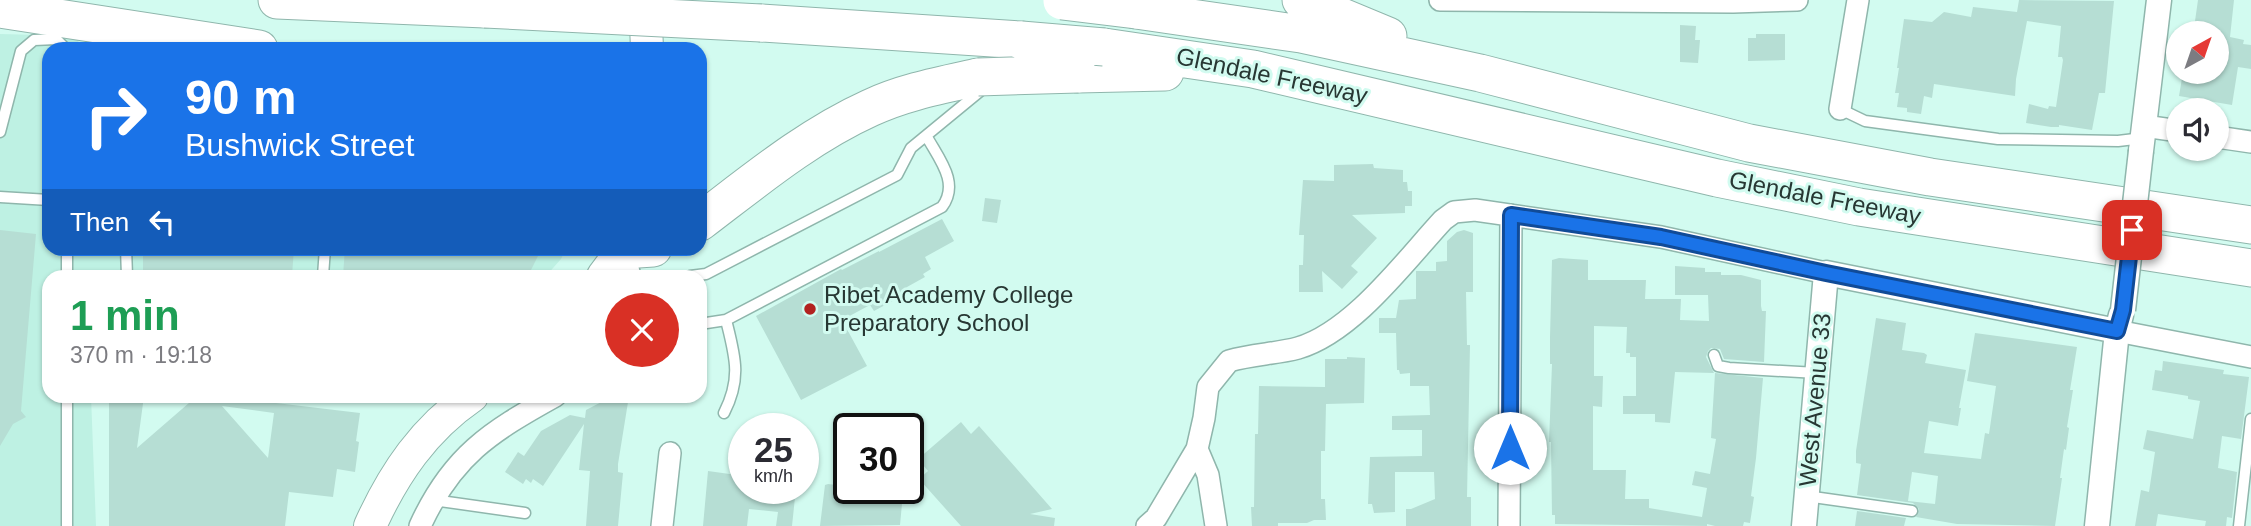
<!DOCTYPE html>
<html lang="en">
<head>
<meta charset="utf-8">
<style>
	:root { --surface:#fff; --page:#f2f2f3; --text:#2b2b33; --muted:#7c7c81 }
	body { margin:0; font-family:Arial,sans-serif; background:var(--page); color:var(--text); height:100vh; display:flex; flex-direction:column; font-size:26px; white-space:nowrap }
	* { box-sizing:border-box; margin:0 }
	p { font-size:23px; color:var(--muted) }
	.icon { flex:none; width:38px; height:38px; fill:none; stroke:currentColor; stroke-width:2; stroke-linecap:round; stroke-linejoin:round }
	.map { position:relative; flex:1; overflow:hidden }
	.details { position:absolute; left:42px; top:270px; width:665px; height:133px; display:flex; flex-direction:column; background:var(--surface); border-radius:21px; box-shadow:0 2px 5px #0004 }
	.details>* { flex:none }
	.guide { position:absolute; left:42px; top:42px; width:665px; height:214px; border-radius:21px; box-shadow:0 2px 5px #0004; background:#1a73e8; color:#fff; overflow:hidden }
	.needle { width:46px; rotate:40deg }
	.buttons { position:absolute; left:2166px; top:21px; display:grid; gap:14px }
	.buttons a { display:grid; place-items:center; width:63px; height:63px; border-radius:50%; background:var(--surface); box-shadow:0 2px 5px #0004; font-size:35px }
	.speed { position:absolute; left:728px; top:413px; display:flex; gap:14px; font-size:35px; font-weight:700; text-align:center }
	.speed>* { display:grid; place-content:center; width:91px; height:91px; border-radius:50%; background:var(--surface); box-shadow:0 2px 5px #0004; line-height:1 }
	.speed small { font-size:18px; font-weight:400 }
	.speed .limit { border:4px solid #111; border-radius:10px; background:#fff; color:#111 }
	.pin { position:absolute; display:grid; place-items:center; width:60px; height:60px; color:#fff; margin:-30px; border-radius:14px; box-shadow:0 4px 10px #0006 }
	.me { position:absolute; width:77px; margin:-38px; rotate:0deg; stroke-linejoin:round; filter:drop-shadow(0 0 5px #0008) }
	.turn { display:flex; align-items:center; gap:24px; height:147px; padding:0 28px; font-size:32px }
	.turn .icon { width:91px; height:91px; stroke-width:2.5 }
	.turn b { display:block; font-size:49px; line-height:60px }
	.then { display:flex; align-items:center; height:66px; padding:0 28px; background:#0003; gap:14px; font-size:26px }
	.round { display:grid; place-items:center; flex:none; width:74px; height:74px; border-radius:37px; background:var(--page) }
	.head { display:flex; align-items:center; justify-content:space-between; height:119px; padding:0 28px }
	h1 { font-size:42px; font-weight:600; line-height:52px; color:#1e9e55 }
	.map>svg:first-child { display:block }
	.built { fill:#bef1e3 }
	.building { fill:#b6ded4; fill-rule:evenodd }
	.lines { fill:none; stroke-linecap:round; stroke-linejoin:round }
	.service-casing { stroke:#8fb6ac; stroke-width:13 }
	.minor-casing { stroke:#8fb6ac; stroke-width:24 }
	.tertiary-casing { stroke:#8fb6ac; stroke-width:27 }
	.primary-casing { stroke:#8fb6ac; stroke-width:34 }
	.motorway-casing { stroke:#8fb6ac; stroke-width:39 }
	.service { stroke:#fff; stroke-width:10 }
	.minor { stroke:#fff; stroke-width:21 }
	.tertiary { stroke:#fff; stroke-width:24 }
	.primary { stroke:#fff; stroke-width:32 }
	.motorway { stroke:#fff; stroke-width:37 }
	.tertiary-bridge-casing { stroke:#8fb6ac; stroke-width:27; stroke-linecap:butt }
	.motorway-bridge-casing { stroke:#8fb6ac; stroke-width:39; stroke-linecap:butt }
	.tertiary-bridge { stroke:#fff; stroke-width:24 }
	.motorway-bridge { stroke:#fff; stroke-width:37 }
	.route-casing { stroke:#114b97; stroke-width:18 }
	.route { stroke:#1a73e8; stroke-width:12 }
	.poi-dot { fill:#b22220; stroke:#d2fbf0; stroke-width:2.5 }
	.labels { text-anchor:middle; stroke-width:6; stroke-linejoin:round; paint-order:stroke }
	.street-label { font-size:24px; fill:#273733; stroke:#d2fbf0 }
	.poi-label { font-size:24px; fill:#273733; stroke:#d2fbf0; text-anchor:start }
</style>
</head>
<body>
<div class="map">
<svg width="2251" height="526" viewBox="0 0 2251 526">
	<rect width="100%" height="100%" fill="#d2fbf0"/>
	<path class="built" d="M0,34L78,36L79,49H49V248L566,249L561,259L546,276H49V396H91L96,526H0Z"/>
	<path class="building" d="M2019,0L2114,1L2105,93H2099L2092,130L2059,125V127H2051L2026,123L2029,104L2048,109L2049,106L2056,107L2063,60L2062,57H2058L2061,26L2027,21L2016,79L2015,96L1934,84L1932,98L1924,96L1921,114L1907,112V108L1897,107L1899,93H1895L1899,68H1897L1904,19L1932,22L1944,12L1971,17L1973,7L2017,12Z
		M2198,0H2234L2230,37L2244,40L2243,44L2251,45V69L2238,67L2232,105L2179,96L2183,72H2217V33L2199,31V28H2194Z
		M1680,25L1696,26L1695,40H1700L1698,63L1680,62Z
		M1756,34H1785V60L1748,61V38H1756Z
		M1373,164L1374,168L1403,170V182H1407L1408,191H1412V206H1405V213L1352,215L1377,238L1351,266L1358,272L1342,289L1322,271L1323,292H1299V265H1303L1304,235H1299L1303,180L1334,181V165Z
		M985,198L1001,200L997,223L982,221Z
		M942,219L954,241L925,257L931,269L923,274L925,277L907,287L909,292L874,311L870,305L842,320L867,366L801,400L756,316L841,269L842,270L879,251V252Z
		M0,230L36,234L21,411L26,417L13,424L0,446Z
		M1464,230L1473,233V292H1466L1467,345H1470L1467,497H1471V526H1406V509H1411L1435,499L1434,472H1395V512L1374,513L1372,504H1368L1370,457L1422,456V430H1392V416L1430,415L1429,386H1410V373L1400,374L1399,370H1397L1396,333H1379V318H1396L1399,300L1416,299V271H1436V262L1447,261V241L1457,232Z
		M143,248H294L292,276H143Z
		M345,248H542L528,276H343Z
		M1559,258L1588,260V280H1646L1645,299H1681L1680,320L1709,321L1708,295H1675V266L1705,268V272H1721V275H1741L1761,280V306L1762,311H1766L1764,362L1724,359L1720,349L1711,348L1708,351L1706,357L1714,373L1675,372L1670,423L1655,422V414H1623V396H1636V357H1630V353H1626L1627,327L1594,326V376H1603L1602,407L1593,406V470H1626L1625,499H1649V508L1702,517L1707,488L1692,485L1695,471L1710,474L1716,439L1711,438L1715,373L1763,378L1756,458L1751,496L1754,497L1750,523L1744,522L1743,526H1715L1707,524V526L1555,524V515H1552L1551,442H1549L1552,364H1550V337L1552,260Z
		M1876,318L1906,323L1902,350L1924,353L1927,355L1925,363L1966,370L1959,408H1961L1958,426L1929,421L1924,453L1981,459L1985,433L1989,434L1996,386L1967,381L1975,333L2077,347L2070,390H2073L2067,427L2069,428L2066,450L2064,449L2060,478H2062L2055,526L1957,524L1916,517L1919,509L1913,503L1857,495L1861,464L1856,463V451ZM1912,472L1938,476L1935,504L1908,501Z
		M1347,357L1365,358L1364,403L1326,404L1325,451H1321V499H1325L1326,520H1314L1307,523H1278V526H1252L1251,507H1254L1255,434H1258L1259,386L1325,387V359H1347Z
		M2163,361L2224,370L2223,374L2249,377L2241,439L2222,436L2218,468L2237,472L2232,518L2227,517L2226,526H2205L2206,521L2158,514L2156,526H2135L2141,490L2149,492L2155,452L2143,449L2147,430L2193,439L2200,401L2188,399V396L2152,390L2155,370L2162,371Z
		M109,396H144L137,448L197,396H257L276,398V403L360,413L356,441L359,442L355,472L337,469L333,497L289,492L285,526H109ZM222,406L274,413L268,458Z
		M613,396H629L618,464V472L623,473L618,526H586L590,471L579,470L584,424L543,486L533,479L531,483L526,479L523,484L505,472L518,452L524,456L541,431L570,415L585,418L586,410Z
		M961,422L971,434L979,426L1052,509L1030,514L1055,518L1054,526H961L919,479L928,471L918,459Z
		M708,471L744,476V488L772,490V488H796L792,526H776L778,512L749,509L747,526H703Z
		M828,484L903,493L900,525L820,526L825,485Z
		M1857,511L1906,518L1904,526H1855Z"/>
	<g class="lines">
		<g class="service-casing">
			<path id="service" d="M1840,109L1865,121L1998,139L2118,141L2143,138
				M0,132L21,51L34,40L56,39L66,49
				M0,197L49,200
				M67,248V276
				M126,248L127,276
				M323,276L325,248
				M690,276L706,274L897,175L911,148L984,88
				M700,324L726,320L942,207C960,183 939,159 927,137
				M1714,355L1718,366L1729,368L1817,373
				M724,413C742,378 735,356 726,320
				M1806,496L1912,511
				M433,500L525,513
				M67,526V396
				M2239,526L2251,419"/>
		</g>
		<g class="minor-casing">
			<path id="minor" d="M1440,0L1733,2L1797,0
				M1840,109L1858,0
				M2144,126L2179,131
				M2217,137L2251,142
				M623,250L630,276
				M2117,331L2251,357
				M1197,449L1208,475L1216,526
				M420,526C452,456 490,432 555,396
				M662,526L670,453
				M1147,526L1156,518L1197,449L1204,418L1208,387L1229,361C1252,354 1276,354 1298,348C1353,332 1405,261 1443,220L1454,212L1475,210L1661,237L1826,273
				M1509,526L1511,215"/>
		</g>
		<g class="tertiary-casing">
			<path id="tertiary" d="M2141,151L2159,0
				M1804,526L1826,273L2117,331
				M2097,526L2117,331L2121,315"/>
		</g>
		<g class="primary-casing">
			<path id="primary" d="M645,0L647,49
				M603,276L624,248
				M370,526C394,473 424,429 472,396"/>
		</g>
		<g class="motorway-casing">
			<path id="motorway" d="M277,0L485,9
				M1301,0L1388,36
				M0,9L259,49
				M1136,10L1301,34L1480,73L1749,143L1930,177L2251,225
				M761,23L1021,40
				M1104,47L1253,69L1717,178L1859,207L2251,268
				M1078,74L1165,72
				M700,222C754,181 808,136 870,108C904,92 942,85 978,77
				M623,250L653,248"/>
		</g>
		<use href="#service" class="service"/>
		<use href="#minor" class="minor"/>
		<use href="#tertiary" class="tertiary"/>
		<use href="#primary" class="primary"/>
		<use href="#motorway" class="motorway"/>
		<g class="tertiary-bridge-casing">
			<path id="tertiary-bridge" d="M2123,310L2141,151"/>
		</g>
		<g class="motorway-bridge-casing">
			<path id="motorway-bridge" d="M1062,1L1136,10
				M485,9L761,23
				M1021,40L1104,47
				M978,77L1078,74"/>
		</g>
		<use href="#tertiary-bridge" class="tertiary-bridge"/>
		<use href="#motorway-bridge" class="motorway-bridge"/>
	</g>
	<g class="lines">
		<g class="route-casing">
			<path id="route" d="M1510,448L1511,215L1661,237L1826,273L2117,331L2123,310L2132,230"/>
		</g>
		<use href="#route" class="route"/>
	</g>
	<circle class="poi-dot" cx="810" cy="309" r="7"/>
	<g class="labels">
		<g class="street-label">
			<text transform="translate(1272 76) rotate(12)" y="8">Glendale Freeway</text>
			<text transform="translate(1825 198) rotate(11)" y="8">Glendale Freeway</text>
			<text transform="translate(1815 400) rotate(-85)" y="8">West Avenue 33</text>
		</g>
		<g class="poi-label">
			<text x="824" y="303">Ribet Academy College<tspan x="824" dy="28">Preparatory School</tspan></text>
		</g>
	</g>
</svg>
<div class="buttons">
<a><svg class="needle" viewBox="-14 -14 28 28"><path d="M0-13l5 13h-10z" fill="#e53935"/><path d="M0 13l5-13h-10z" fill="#7c7c81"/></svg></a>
<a><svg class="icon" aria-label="sound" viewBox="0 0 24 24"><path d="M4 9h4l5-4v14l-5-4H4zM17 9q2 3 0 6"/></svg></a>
</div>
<div class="speed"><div>25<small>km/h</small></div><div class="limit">30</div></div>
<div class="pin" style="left:2132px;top:230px;background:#d93025"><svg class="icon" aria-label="arrive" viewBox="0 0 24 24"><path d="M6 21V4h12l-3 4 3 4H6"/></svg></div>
<svg class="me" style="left:1510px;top:448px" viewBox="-20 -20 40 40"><circle r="19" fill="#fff"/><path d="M0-13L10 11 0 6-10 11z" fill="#1a73e8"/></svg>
<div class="guide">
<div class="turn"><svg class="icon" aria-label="right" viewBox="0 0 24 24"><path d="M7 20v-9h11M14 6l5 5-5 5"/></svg><div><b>90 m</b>Bushwick Street</div></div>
<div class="then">Then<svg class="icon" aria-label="left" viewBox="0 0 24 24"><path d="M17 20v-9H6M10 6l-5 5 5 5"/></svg></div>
</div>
<section class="details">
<div class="head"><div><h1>1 min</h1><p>370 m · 19:18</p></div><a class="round" style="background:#d93025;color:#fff"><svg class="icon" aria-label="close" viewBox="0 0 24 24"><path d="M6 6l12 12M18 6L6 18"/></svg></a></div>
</section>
</div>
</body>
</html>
